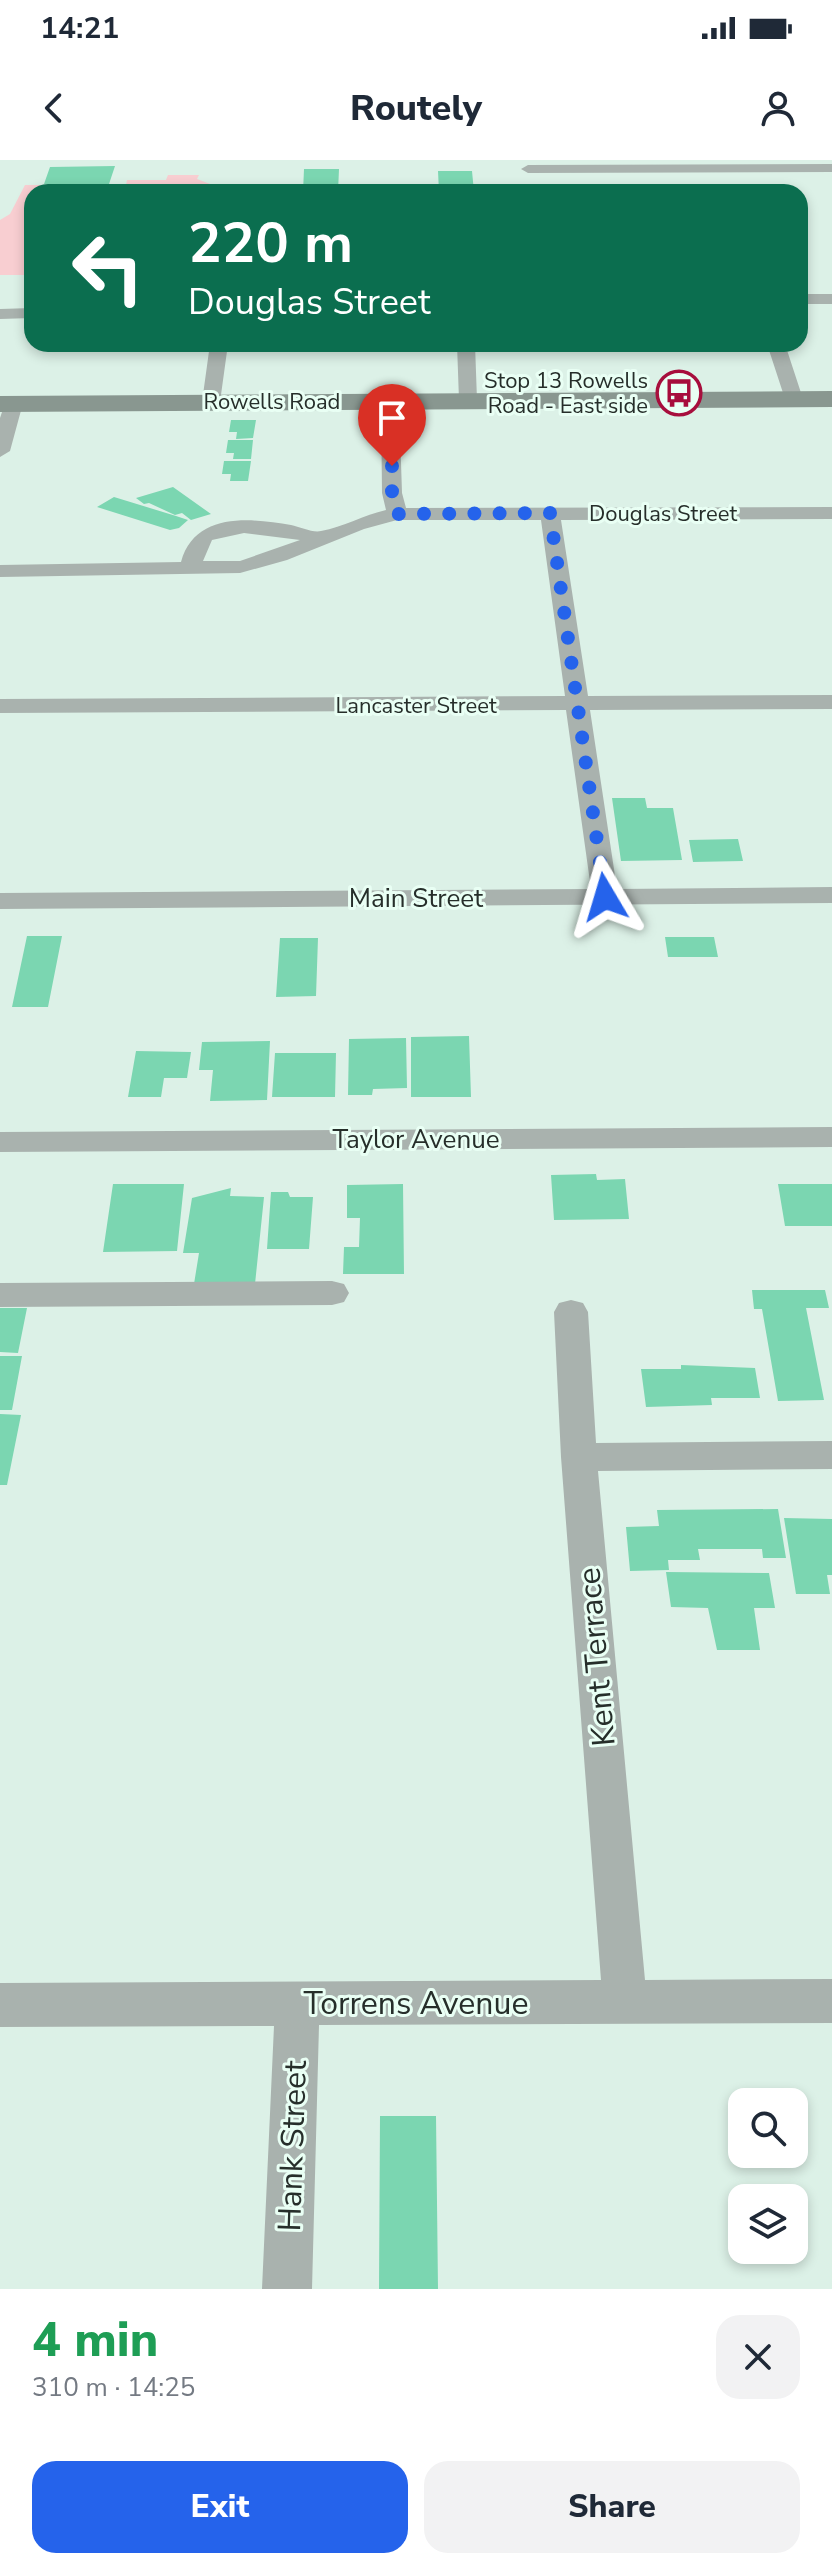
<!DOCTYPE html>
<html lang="en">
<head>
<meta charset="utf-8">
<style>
	:root { --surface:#fff; --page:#f2f2f3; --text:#1f2937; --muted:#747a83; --accent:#2563eb }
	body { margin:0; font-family:"Nunito Sans",sans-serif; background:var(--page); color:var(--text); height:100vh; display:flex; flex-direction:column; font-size:30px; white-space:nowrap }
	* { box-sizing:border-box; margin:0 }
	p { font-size:26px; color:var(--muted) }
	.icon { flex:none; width:44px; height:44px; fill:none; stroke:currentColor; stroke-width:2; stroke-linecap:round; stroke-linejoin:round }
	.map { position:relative; height:2129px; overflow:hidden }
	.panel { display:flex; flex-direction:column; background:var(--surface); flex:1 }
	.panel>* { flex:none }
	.top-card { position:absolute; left:24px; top:24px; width:784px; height:168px; border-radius:24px; box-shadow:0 4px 12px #0003; background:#0b6e4f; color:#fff; overflow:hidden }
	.controls { position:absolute; left:728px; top:1928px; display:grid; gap:16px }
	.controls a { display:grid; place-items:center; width:80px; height:80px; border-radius:16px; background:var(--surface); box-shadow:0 4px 12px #0003; font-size:40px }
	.pin { position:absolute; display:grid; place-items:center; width:68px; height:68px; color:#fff; margin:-82px -34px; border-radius:50% 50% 50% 0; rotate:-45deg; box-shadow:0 0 8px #0007 }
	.pin .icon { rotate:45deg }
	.me { position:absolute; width:88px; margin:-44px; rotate:353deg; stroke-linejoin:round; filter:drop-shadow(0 0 6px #0008) }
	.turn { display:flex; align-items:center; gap:28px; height:168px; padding:0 32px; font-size:36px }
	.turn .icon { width:104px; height:104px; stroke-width:2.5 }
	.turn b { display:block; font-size:56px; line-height:68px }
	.round { display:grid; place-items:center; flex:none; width:84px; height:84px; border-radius:24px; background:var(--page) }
	.headline { display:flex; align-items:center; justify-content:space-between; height:136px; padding:0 32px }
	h1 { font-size:48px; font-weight:800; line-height:60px; color:#1e9e55 }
	.cta { display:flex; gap:16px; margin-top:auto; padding:16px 32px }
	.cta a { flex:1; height:92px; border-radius:24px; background:var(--accent); color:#fff; font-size:32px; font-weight:800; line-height:92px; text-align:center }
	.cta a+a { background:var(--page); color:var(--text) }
	.status { display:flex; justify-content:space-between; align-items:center; height:56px; padding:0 40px; background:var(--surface); direction:ltr }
	.status svg { height:22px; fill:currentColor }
	header { display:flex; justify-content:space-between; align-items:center; height:104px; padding:0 32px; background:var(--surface); font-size:36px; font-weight:800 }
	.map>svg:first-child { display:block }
	.green { fill:#f8ced1 }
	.building { fill:#7bd6b1 }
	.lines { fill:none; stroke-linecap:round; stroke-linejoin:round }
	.minor { fill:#a9b2ae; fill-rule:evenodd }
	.secondary { fill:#899790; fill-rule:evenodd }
	.route { stroke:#2563eb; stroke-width:14; stroke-dasharray:0 25.2 }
	.labels { text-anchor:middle; stroke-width:6; stroke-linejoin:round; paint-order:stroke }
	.far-poi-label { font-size:22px; fill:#262e2a; stroke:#e9fff4; text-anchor:end }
	.far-street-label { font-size:22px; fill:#262e2a; stroke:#e9fff4 }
	.street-label { font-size:26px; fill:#262e2a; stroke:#e9fff4 }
	.near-street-label { font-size:32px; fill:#262e2a; stroke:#e9fff4 }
</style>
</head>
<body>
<div class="status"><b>14:21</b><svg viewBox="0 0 49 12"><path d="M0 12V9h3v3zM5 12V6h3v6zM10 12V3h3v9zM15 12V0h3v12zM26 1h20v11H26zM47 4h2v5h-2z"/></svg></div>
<header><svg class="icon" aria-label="back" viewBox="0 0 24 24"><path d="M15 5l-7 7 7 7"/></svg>Routely<svg class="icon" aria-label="person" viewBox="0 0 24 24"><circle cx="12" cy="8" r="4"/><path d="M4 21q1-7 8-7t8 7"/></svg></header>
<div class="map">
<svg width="832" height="2129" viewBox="0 0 832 2129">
	<rect width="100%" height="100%" fill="#dcf1e7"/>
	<path class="green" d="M168,15H199L197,19L231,32H32V115H0V60L10,54L25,25H126L127,20H166Z"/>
	<path class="building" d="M115,6L109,24H44L50,7Z
		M304,9H339L338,32H303Z
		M438,11H472L474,32H439Z
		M231,260H256L253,278L236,279L237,272H229Z
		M228,280H253L251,299H233L234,293H226Z
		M224,301H251L248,321H230L231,314H222Z
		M173,327L211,354L191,360L182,353L175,355L149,343L144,344L136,338Z
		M114,337L176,356L188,360L179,368L170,370L97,347Z
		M612,638H645L647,648H673L682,700L621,701Z
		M738,679L743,701L693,702L689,680Z
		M27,776H62L48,847H12Z
		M665,777H714L718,797H668Z
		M280,778H318L316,836L276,837Z
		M469,876L471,937H411V877Z
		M406,878L407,928L373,929L372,935H348L349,879Z
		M270,881L267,940L210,941L213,910H199L202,882Z
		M136,891L191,892L187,918H164L161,937H128Z
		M275,893H336L335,937H272Z
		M596,1014L597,1020L625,1019L629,1059L554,1060L551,1015Z
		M113,1024H184L177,1091L103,1092Z
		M403,1024L404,1114H343L344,1087H359L360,1058H347V1025Z
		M778,1024H832V1066H785Z
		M231,1028L230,1036L264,1037L255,1124H194L199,1093H183L192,1038Z
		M271,1032H288L290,1037H313L309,1089H267Z
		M752,1130H825L829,1148H806L824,1240L778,1241L762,1149H754Z
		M0,1148H27L18,1193L0,1192Z
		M0,1196H22L12,1250H0Z
		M681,1205L755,1208L760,1238H711L712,1245L646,1247L641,1209H681Z
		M0,1254L21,1255L7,1325H0Z
		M778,1349L786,1398H763L762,1389H698L700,1400H668L669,1410L630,1411L626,1367L659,1366L657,1350Z
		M784,1358L832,1359V1415H827L830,1434H796Z
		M666,1412L769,1413L775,1448H754L760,1490H717L708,1448L671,1447Z
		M380,1956H436L438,2129H379Z"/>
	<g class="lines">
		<path class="minor" d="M832,4V12L528,13L521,9L528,5Z
			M800,134H832V144H800Z
			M32,148V158L0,159V149Z
			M210,184H228L220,242L211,248L202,242Z
			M457,184H475L477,240L468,246L459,240Z
			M767,184H785L803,239L801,243H787L785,239Z
			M390,235L399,241L402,333L406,348L832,347V359L561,360L588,536L832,535V549L590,550L617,729L832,727V743L0,749V733L591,729L566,550L0,553V539L565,536L541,360H397L364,369L287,400L240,413L0,417V405L181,402C195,352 250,358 291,365C300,367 313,373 321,371C343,367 364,355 386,350L382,333L381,241ZM244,373L300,380L240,401H203L212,380Z
			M14,237L23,243L10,291L0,297V258L5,243Z
			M832,967V987L0,992V972Z
			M332,1121L344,1124L349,1133L344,1142L332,1145L0,1147V1123Z
			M571,1140L583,1143L588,1152L596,1283L832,1281V1309L598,1311L645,1820L832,1819V1863L319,1865L312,2129H262L274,1866L0,1867V1823L601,1820L561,1297L554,1152L559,1143Z"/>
		<path class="secondary" d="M832,231V247L0,252V236Z"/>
	</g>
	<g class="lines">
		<path class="route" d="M392,306V333L397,354L550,353L605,737"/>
	</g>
	<defs>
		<g id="bus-ring" transform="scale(2.3)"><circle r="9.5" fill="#e9fff4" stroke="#a70e3d" stroke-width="1.5"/><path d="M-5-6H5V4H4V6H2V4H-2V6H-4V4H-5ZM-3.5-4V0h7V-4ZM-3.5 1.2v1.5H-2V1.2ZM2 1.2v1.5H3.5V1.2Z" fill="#a70e3d"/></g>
	</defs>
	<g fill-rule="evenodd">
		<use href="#bus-ring" x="679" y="233"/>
	</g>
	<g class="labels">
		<g class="far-poi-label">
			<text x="648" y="228">Stop 13 Rowells<tspan x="648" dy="25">Road - East side</tspan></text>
		</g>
		<g class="far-street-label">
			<text x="272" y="249">Rowells Road</text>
			<text x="663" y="361">Douglas Street</text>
			<text x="416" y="553">Lancaster Street</text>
		</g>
		<g class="street-label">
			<text x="416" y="747">Main Street</text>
			<text x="416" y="988">Taylor Avenue</text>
		</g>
		<g class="near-street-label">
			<text transform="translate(596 1497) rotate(-95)" y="11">Kent Terrace</text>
			<text x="416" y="1854">Torrens Avenue</text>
			<text transform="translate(292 1986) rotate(-88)" y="11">Hank Street</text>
		</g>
	</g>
</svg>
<div class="controls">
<a><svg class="icon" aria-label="search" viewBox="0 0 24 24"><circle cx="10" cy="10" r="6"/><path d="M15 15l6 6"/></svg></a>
<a><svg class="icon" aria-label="layers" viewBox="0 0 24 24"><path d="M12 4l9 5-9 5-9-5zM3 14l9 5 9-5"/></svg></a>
</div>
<div class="pin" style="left:392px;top:306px;background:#d93025"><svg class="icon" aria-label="arrive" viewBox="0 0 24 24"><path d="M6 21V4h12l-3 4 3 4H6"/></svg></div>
<svg class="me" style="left:605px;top:737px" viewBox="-20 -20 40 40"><path d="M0-17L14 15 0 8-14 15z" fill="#2563eb" stroke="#fff" stroke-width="4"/></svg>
<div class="top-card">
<div class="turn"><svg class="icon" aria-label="left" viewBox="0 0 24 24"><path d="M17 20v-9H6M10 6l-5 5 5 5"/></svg><div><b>220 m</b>Douglas Street</div></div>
</div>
</div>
<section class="panel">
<div class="headline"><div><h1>4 min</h1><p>310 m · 14:25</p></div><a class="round"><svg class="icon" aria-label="close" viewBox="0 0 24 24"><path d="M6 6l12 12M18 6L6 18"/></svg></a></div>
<div class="cta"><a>Exit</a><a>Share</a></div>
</section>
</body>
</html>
